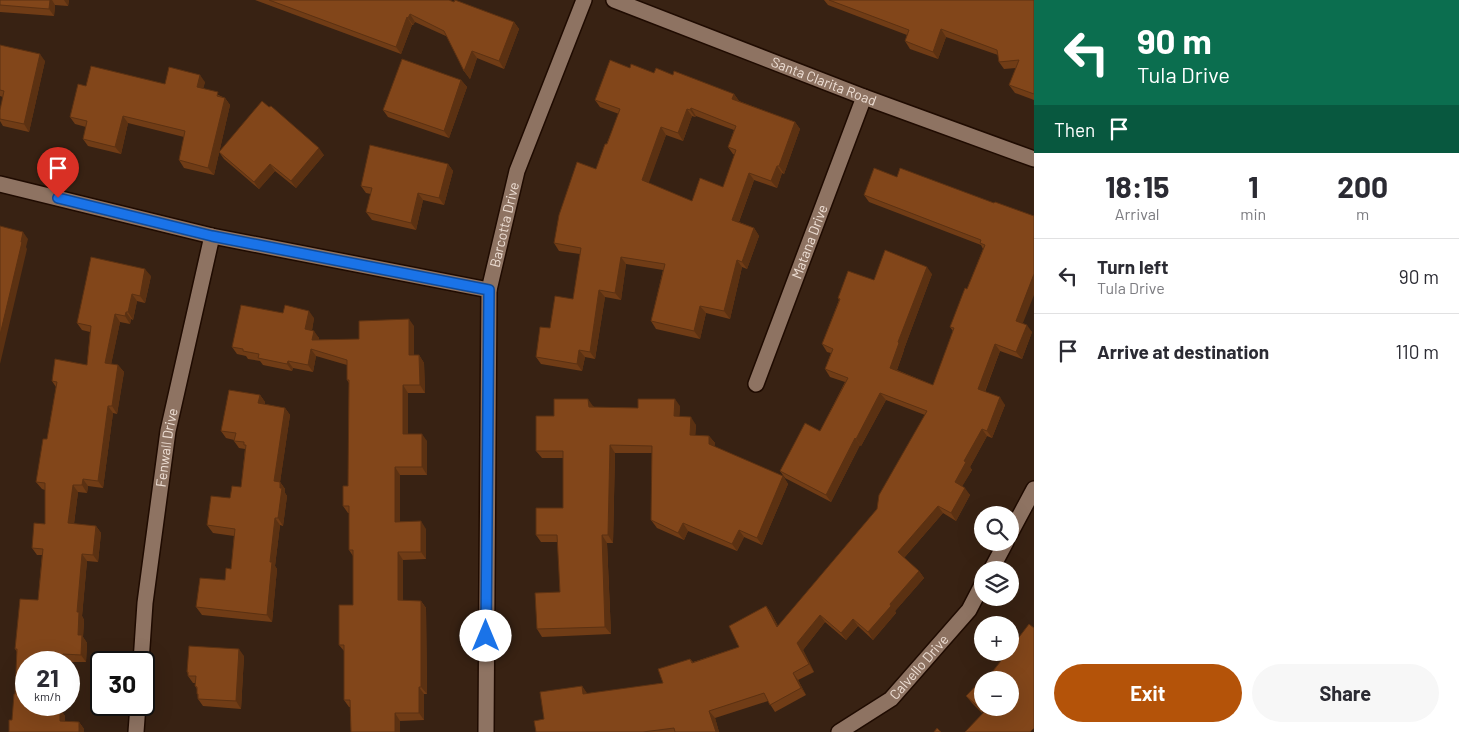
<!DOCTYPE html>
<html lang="en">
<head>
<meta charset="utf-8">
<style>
	:root { --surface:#fff; --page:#f7f7f7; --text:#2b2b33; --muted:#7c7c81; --line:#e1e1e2; --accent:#b45309 }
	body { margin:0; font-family:Barlow,sans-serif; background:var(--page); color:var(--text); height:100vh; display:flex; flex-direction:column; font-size:19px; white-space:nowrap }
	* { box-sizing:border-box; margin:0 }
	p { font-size:16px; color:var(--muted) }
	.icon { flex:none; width:28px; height:28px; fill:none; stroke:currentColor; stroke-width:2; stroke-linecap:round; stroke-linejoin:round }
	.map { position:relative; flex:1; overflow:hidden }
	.details { display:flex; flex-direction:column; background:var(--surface); width:425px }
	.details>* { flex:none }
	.banner { background:#0b6e4f; color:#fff; overflow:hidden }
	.tools { position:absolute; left:974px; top:506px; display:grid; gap:10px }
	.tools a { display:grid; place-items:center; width:45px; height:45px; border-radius:50%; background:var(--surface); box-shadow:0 5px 20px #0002; font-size:25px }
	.speed { position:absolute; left:15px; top:651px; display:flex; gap:10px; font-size:25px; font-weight:700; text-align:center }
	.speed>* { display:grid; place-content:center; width:65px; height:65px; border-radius:50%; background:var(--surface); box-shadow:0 5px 20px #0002; line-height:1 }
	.speed small { font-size:12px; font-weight:400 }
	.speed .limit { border:2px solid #111; border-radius:8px; background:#fff; color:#111 }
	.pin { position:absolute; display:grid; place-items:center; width:42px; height:42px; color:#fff; margin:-51px -21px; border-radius:50% 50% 50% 0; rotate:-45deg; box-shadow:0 0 5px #0007 }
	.pin .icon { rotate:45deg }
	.me { position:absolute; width:55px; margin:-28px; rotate:0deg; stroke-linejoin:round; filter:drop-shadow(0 0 4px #0008) }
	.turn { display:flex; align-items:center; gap:18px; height:105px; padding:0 20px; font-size:22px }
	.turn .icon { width:65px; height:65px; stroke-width:2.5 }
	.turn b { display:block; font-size:35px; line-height:42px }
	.then { display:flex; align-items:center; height:48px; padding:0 20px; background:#0003; gap:10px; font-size:19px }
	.eta { display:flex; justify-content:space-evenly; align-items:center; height:85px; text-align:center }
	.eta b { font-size:30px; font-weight:700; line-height:35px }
	.action { display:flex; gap:10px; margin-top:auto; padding:10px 20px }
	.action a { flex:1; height:58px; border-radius:30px; background:var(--accent); color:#fff; font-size:20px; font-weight:700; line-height:58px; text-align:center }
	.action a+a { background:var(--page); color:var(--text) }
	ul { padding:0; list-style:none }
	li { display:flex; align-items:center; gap:15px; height:75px; padding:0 20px; border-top:1px solid var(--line) }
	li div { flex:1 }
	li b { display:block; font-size:19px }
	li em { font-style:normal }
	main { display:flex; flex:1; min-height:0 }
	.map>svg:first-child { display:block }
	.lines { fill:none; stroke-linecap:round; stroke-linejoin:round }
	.street-casing { stroke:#1f0b01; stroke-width:18 }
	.street { stroke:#8e7362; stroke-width:15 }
	.wall { fill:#703c16; fill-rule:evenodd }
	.shaded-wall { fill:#5b3112 }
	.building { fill:#82461a; stroke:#5b3112; fill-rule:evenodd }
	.route-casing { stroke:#114b97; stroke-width:12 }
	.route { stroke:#1a73e8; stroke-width:9 }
	.labels { text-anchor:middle; stroke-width:5; stroke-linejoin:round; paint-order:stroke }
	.street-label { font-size:14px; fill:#efe0d6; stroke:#2e180a }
</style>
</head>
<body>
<main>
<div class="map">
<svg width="1034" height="732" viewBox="0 0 1034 732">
	<rect width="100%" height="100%" fill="#382213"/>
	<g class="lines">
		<g class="street-casing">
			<g id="street">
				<path id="s1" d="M614,0L864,97L1034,159"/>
				<path d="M0,184L212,236L489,290"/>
				<path id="s2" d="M756,384L864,97"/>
				<path d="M1010,534L1034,489"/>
				<path d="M991,570L1006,542"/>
				<path id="s3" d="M141,662L145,603L168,431L212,236"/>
				<path d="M136,732L138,705"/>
				<path id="s4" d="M486,732L489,290L517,171L584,0"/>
				<path id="s5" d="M839,732L891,699L969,610L982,585"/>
			</g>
		</g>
		<use href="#street" class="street"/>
	</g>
	<path class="wall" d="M0,0H69L68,6L55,5L54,16L0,12Z
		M255,0H449L514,22L519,29L504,69L477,58L470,79L464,71L448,37L415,22L413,25H412L401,54Z
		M824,0H1034V100L1015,93L1009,85L1016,68L1004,69L999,62L998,55L946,37L938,59L910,49L905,41L907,35L828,5Z
		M0,45L45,61L29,132L3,126L0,121V110L3,97L0,96Z
		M630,68L654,73L673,75L734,94L739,101L795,122L800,129L784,174L782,173L777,188L754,180L739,222L754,228L759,236L747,269L742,267L730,319L706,313L700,339L656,329L651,321L663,270L626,264L621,300L605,297L595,359L585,357L582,371L541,364L536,357L550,328L573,299L580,254L559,251L554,243L596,169L619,114L600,107L595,100ZM692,116L695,117L696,116L734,130L728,147L733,154L735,155L723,187L692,201L648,183L666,135L683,141Z
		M461,80L467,87L449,138L388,117L383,110Z
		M205,82L203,88L225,98L230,105L214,175L184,168L179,160L184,137L128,123L121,154L88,146L83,139L86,127L75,124L70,117L86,86L165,84Z
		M219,152L324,155L296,188L275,171L259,189L224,159Z
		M448,164L453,171L444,205L423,200L416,230L372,220L366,212L371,194L366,193L361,186Z
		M897,177L994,203L1023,324L1032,332L1022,359L1000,351L985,392L1005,405L992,438L987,436L970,467L972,470L962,486L970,495L956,521L943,513L904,558L919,571L924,578L895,611L896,613L873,640L858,626L846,640L825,622L803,650L814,672L798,680L806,695L775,712L768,701L715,718L719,732H536L544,719L582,686L587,694L663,683L690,659L693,662L739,647L766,606L771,613L778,626L877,509L925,415L886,400L861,446L860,445L831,502L785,478L780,471L820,431L845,382L830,377L825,369L831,353L827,352L822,344L839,300L838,298L874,280L932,274L904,349V350L897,370L933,385L953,331L950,327L967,289L983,249L981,245L869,202L864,195Z
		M151,276L145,303L137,301L133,320L131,319L130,324L120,322L111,364L118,365L124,372L117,414L113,413L103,488L88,486L87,493L78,492L74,524L96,526L101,533L98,562L87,561L82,616L84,620L83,637L87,643L86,662H26V705H57V709H60L65,716V721L79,722L84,729L12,720L15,694L17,652L15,649L38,600L42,555H37L32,548L45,524V490L42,489L36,482L47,439L56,387L52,381L87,365L90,332L82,330L77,323Z
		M283,313L314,318L312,330L319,338V340L359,339L414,326V355H419L424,363L425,393H408V434L427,441V475H400V522L426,529V559L403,560V601H421L426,608L427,694H424V720L400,721V732H351L350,707H349L344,700V651L339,645L353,605V556L349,550V513H348L343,506L348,486L349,383L347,380V365L316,356L313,372L293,368L292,371L263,365L260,361L248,359L246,356L237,354L232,347Z
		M260,395L265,402V404L285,408L290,415L280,482L285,489V493L287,496L283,526L280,525L275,566L277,569L272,622L202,615L196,607L225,580L231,569L234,536L213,533L207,525L230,498L241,487L245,449L239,448L234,441V440L226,438L221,431Z
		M593,406L594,407L638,408L680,406L679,417L696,425L695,435L709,436L715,443L714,447L783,476L788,484L762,545L744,537L737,551L688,531L684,540L657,528L651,520L652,453H615L613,543H607L611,634L542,637L537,629L560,592L558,542H541L536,535L563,508V458H542L536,451L554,416Z
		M1034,628L982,713L972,703L966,696L989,676Z
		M244,656L241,709L203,706L198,699L197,689L195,686L196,683H193L188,676V674L187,672Z"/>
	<path class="shaded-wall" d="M50,0H52L55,5L54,16L49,9Z
		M64,0H69L68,6Z
		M410,14L415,22L413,25L408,18Z
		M407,17L412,25L401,54L396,47Z
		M514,22L519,29L504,69L499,61Z
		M941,29L946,37L938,59L933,52Z
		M472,51L477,58L470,79L464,71Z
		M40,54L45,61L29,132L24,124Z
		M200,75L205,82L202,94L197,87Z
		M461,80L467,87L449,138L444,131Z
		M734,94L739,101L732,99Z
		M225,98L230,105L214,175L208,168Z
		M691,108L696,116L695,117L690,110Z
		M687,109L692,116L683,141L678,133Z
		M123,116L128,123L121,154L115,147Z
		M795,122L800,129L784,174L779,166Z
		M661,127L666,135L647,188L642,180Z
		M319,148L324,155L296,188L291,181Z
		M270,164L275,171L259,189L254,182Z
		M448,164L453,171L444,205L439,198Z
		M777,166L782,173L777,188L771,181Z
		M749,173L754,180L737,227L732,220Z
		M418,193L423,200L416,230L411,223Z
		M754,228L759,236L747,269L742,262Z
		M23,232L28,239L26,247L27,249L0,364V335Z
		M621,257L626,264L621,300L615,293Z
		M737,260L742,267L730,319L724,311Z
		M927,267L932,274L904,349V350L895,375L890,368L898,342Z
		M145,269L151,276L145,303L140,296Z
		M1034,274V295L1021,328L1016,321Z
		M599,290L605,297L595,359L590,352Z
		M132,294L137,301L133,320L128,312Z
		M700,306L706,313L700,339L694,331Z
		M309,311L314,318L311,336L305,329Z
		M126,312L131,319L130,324L125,316Z
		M115,314L120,322L110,370L105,363Z
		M409,319L414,326V363L409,355Z
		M1027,325L1032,332L1022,359L1016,352Z
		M314,331L319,338L318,347L312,340Z
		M995,344L1000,351L983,396L978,389Z
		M311,349L316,356L313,372L308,365Z
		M579,350L585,357L582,371L577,364Z
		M419,355L424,363L425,393L420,385Z
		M288,361L293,368L292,371L287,364Z
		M118,365L124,372L117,414L112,406Z
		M403,385L408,393V441L403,434Z
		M880,393L886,400L861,446L856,439Z
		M260,395L265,402L263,411L258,403Z
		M1000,397L1005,405L992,438L987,431Z
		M588,399L593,406L594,415L589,407Z
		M675,399L680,406L679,424L674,416Z
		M108,406L113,413L103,488L98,481Z
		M285,408L290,415L279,489L274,481Z
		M691,417L696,425L695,442L690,435Z
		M982,429L987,436L970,467L972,470L960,490L955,482L964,461Z
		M422,434L427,441V475L422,467Z
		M709,436L715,443L714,452L709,444Z
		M855,438L860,445L831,502L826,495Z
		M610,445L615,453L613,543L608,535Z
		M395,467L400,475V529L395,522Z
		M783,476L788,484L762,545L757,538Z
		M83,479L88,486L87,493L82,485Z
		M280,482L285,489V493L287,496L283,526L278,518Z
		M73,485L78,492L73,531L68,523Z
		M965,488L970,495L956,521L951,513Z
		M938,506L943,513L903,559L898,552Z
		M275,518L280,525L275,566L277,569L272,622L267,615L270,562Z
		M421,521L426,529V559L421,552Z
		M683,523L688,531L684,540L678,533Z
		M96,526L101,533L98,562L93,555Z
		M739,530L744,537L737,551L732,544Z
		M602,535L607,543L611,634L605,627Z
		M398,552L403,560V608L398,600Z
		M82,554L87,561L82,616L84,620L83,637L87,643L86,662L81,655L78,635L77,612Z
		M919,571L924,578L895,611L896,613L873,640L868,632L890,604Z
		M421,601L426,608L427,694L421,687Z
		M766,606L771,613L782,634L777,627Z
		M820,615L825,622L803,650L814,672L809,664L797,643Z
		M853,619L858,626L846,640L841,633Z
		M239,649L244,656L241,709L236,701Z
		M63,654L68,662H64L62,660Z
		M793,673L798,680L806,695L801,688Z
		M582,686L587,693L588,702L583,694Z
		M419,687L424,694V720L419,713Z
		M52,705H57V716L52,709Z
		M60,709L65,716V728L60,721Z
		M709,711L715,718L719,732H716Z
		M395,713L400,721V732H395Z
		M79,722L84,729V732H79Z"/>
	<path class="building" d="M0,0H50L49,9L0,5Z
		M269,0H449L454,2L455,0L514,22L499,61L472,51L464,71L444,31L410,14L408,18L407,17L396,47Z
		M829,0H1034V94L1009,85L1019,60L999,62L997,50L941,29L933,52L905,41L909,30Z
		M0,45L40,54L24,124L0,119V110L4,91L0,90Z
		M402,59L461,80L444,131L383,110Z
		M610,60L630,68L631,64L654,73L656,68L673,75L674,71L734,94L732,99L795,122L779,166H777L771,181L749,173L732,220L754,228L742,262L737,260L724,311L700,306L694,331L651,321L665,264L621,257L615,293L599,290L590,352L579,350L577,364L536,357L540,327L550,328L555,296L573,299L581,248L554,243L559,215L577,162L596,169L605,144H607L620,109L595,100ZM691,108L736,126L728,147L736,150L723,187L700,178L692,201L642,180L661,127L678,133L687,109L690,110Z
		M91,66L165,84L169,67L200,75L197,87L218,92L217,96L225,98L208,168L179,160L185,131L123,116L115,147L83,139L87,121L70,117L78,84L86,86Z
		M262,101L269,107L271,106L319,148L291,181L270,164L254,182L219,152Z
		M370,145L448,164L439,198L418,193L411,223L366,212L372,188L361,186Z
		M874,168L897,177L900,168L994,203L995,202L1034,216V274L1016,321L1027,325L1016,352L995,344L978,389L1000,397L987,431L982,429L964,461L966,462L955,482L965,488L951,513L938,506L898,552L919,571L890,604L891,606L868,632L853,619L841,633L820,615L797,643L809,664L793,673L801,688L770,705L764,693L709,711L716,732H675L674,728L643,732H536L534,721L544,719L540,692L582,686L583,694L663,683L658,669L690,659L692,663L739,647L729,626L766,606L777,627L877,509L879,495L927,411L880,393L856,439L855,438L826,495L780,471L805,423L820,431L848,378L825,369L833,349L822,344L840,299L838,298L848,271L874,280L885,250L927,267L898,342L899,343L890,368L933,385L954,328L950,327L965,288L967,289L985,245L980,243L981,240L864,195Z
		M0,226L23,232L21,242H22L0,335Z
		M91,257L145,269L140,296L132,294L128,312H126L125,316L115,314L105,363L118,365L112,406H108L98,481L83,479L82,485H73L68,523L96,526L93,555L82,554L77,612H79L78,635H82L81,655L63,654L62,660H53V662H26V705H52V709H60V721L79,722V732H9V720H12L14,694H15L17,649H15L20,599L38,600L43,549L32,548L34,523L45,524V483L36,482L43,439H47L57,382L52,381L55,359L87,365L91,326L77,323Z
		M241,305L283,313L285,305L309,311L305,329L314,331L312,340L359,339V321L409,319V355H419L420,385H403V434H422V467H395V522L421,521V552H398V600L421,601V687H419V713H395V732H351L350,700H344V645H339V605H353V550H349V506H343V486H348L349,380H347V360L311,349L308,365L288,361L287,364L258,358L259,354L243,351V349L232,347Z
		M229,390L260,395L258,403L285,408L274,481L280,482V488H282L278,518H275L270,562H272L267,615L196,607L200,578L225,580L226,568L231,569L235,529L207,525L211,496L230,498L232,486L241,487L246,445H244V442L234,441L236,433L221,431Z
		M554,399H588L589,407L638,408V399H675L674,416L691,417L690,435L709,436V444L783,476L757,538L739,530L732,544L683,523L678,533L651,520L652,446L610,445L608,535H602L605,627L537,629L535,593L560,592L557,535H536V508H563V451H536V416H554Z
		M1029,624L1034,628V728L1030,732H965L984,712L966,696L987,674L989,676L1008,652H1010V649ZM982,680H1010V708H982Z
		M189,646L239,649L236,701L198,699V694H197V687L195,686L196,676H188V672H187Z
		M937,728L941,732H934Z"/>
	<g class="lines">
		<g class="route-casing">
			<path id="route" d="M58,198L212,236L489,290L486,636"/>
		</g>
		<use href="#route" class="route"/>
	</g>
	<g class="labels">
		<g class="street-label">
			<text dy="5" stroke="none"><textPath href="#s1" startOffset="225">Santa Clarita Road</textPath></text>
			<text dy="5" stroke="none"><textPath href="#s4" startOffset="509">Barcotta Drive</textPath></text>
			<text dy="5" stroke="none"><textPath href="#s2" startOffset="152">Matana Drive</textPath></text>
			<text dy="5" stroke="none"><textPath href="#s3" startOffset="216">Fenwall Drive</textPath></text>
			<text dy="5" stroke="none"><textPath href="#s5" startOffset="104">Calvello Drive</textPath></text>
		</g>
	</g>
</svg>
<div class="tools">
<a><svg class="icon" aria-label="search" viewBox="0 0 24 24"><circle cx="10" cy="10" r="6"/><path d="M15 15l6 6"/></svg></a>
<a><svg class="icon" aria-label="layers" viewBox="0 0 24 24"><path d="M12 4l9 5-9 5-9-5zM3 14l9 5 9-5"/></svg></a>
<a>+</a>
<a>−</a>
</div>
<div class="speed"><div>21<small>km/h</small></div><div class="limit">30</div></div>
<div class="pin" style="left:58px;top:198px;background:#d93025"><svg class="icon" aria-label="arrive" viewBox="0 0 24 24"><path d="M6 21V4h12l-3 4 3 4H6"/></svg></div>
<svg class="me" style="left:486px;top:636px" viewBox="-20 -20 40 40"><circle r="19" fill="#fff"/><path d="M0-13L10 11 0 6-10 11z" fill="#1a73e8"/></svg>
</div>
<section class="details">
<div class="banner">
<div class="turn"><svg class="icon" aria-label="left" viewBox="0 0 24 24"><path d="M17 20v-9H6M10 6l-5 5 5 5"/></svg><div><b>90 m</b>Tula Drive</div></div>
<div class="then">Then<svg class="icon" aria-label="arrive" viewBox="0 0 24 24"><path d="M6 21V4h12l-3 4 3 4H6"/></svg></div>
</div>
<div class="eta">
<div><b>18:15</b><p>Arrival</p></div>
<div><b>1</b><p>min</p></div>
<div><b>200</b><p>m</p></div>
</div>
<ul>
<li><svg class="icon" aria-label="left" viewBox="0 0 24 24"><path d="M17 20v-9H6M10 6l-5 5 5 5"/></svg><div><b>Turn left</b><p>Tula Drive</p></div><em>90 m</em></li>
<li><svg class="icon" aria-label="arrive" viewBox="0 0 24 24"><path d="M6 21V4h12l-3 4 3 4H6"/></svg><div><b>Arrive at destination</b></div><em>110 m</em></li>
</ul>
<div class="action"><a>Exit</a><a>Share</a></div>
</section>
</main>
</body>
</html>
